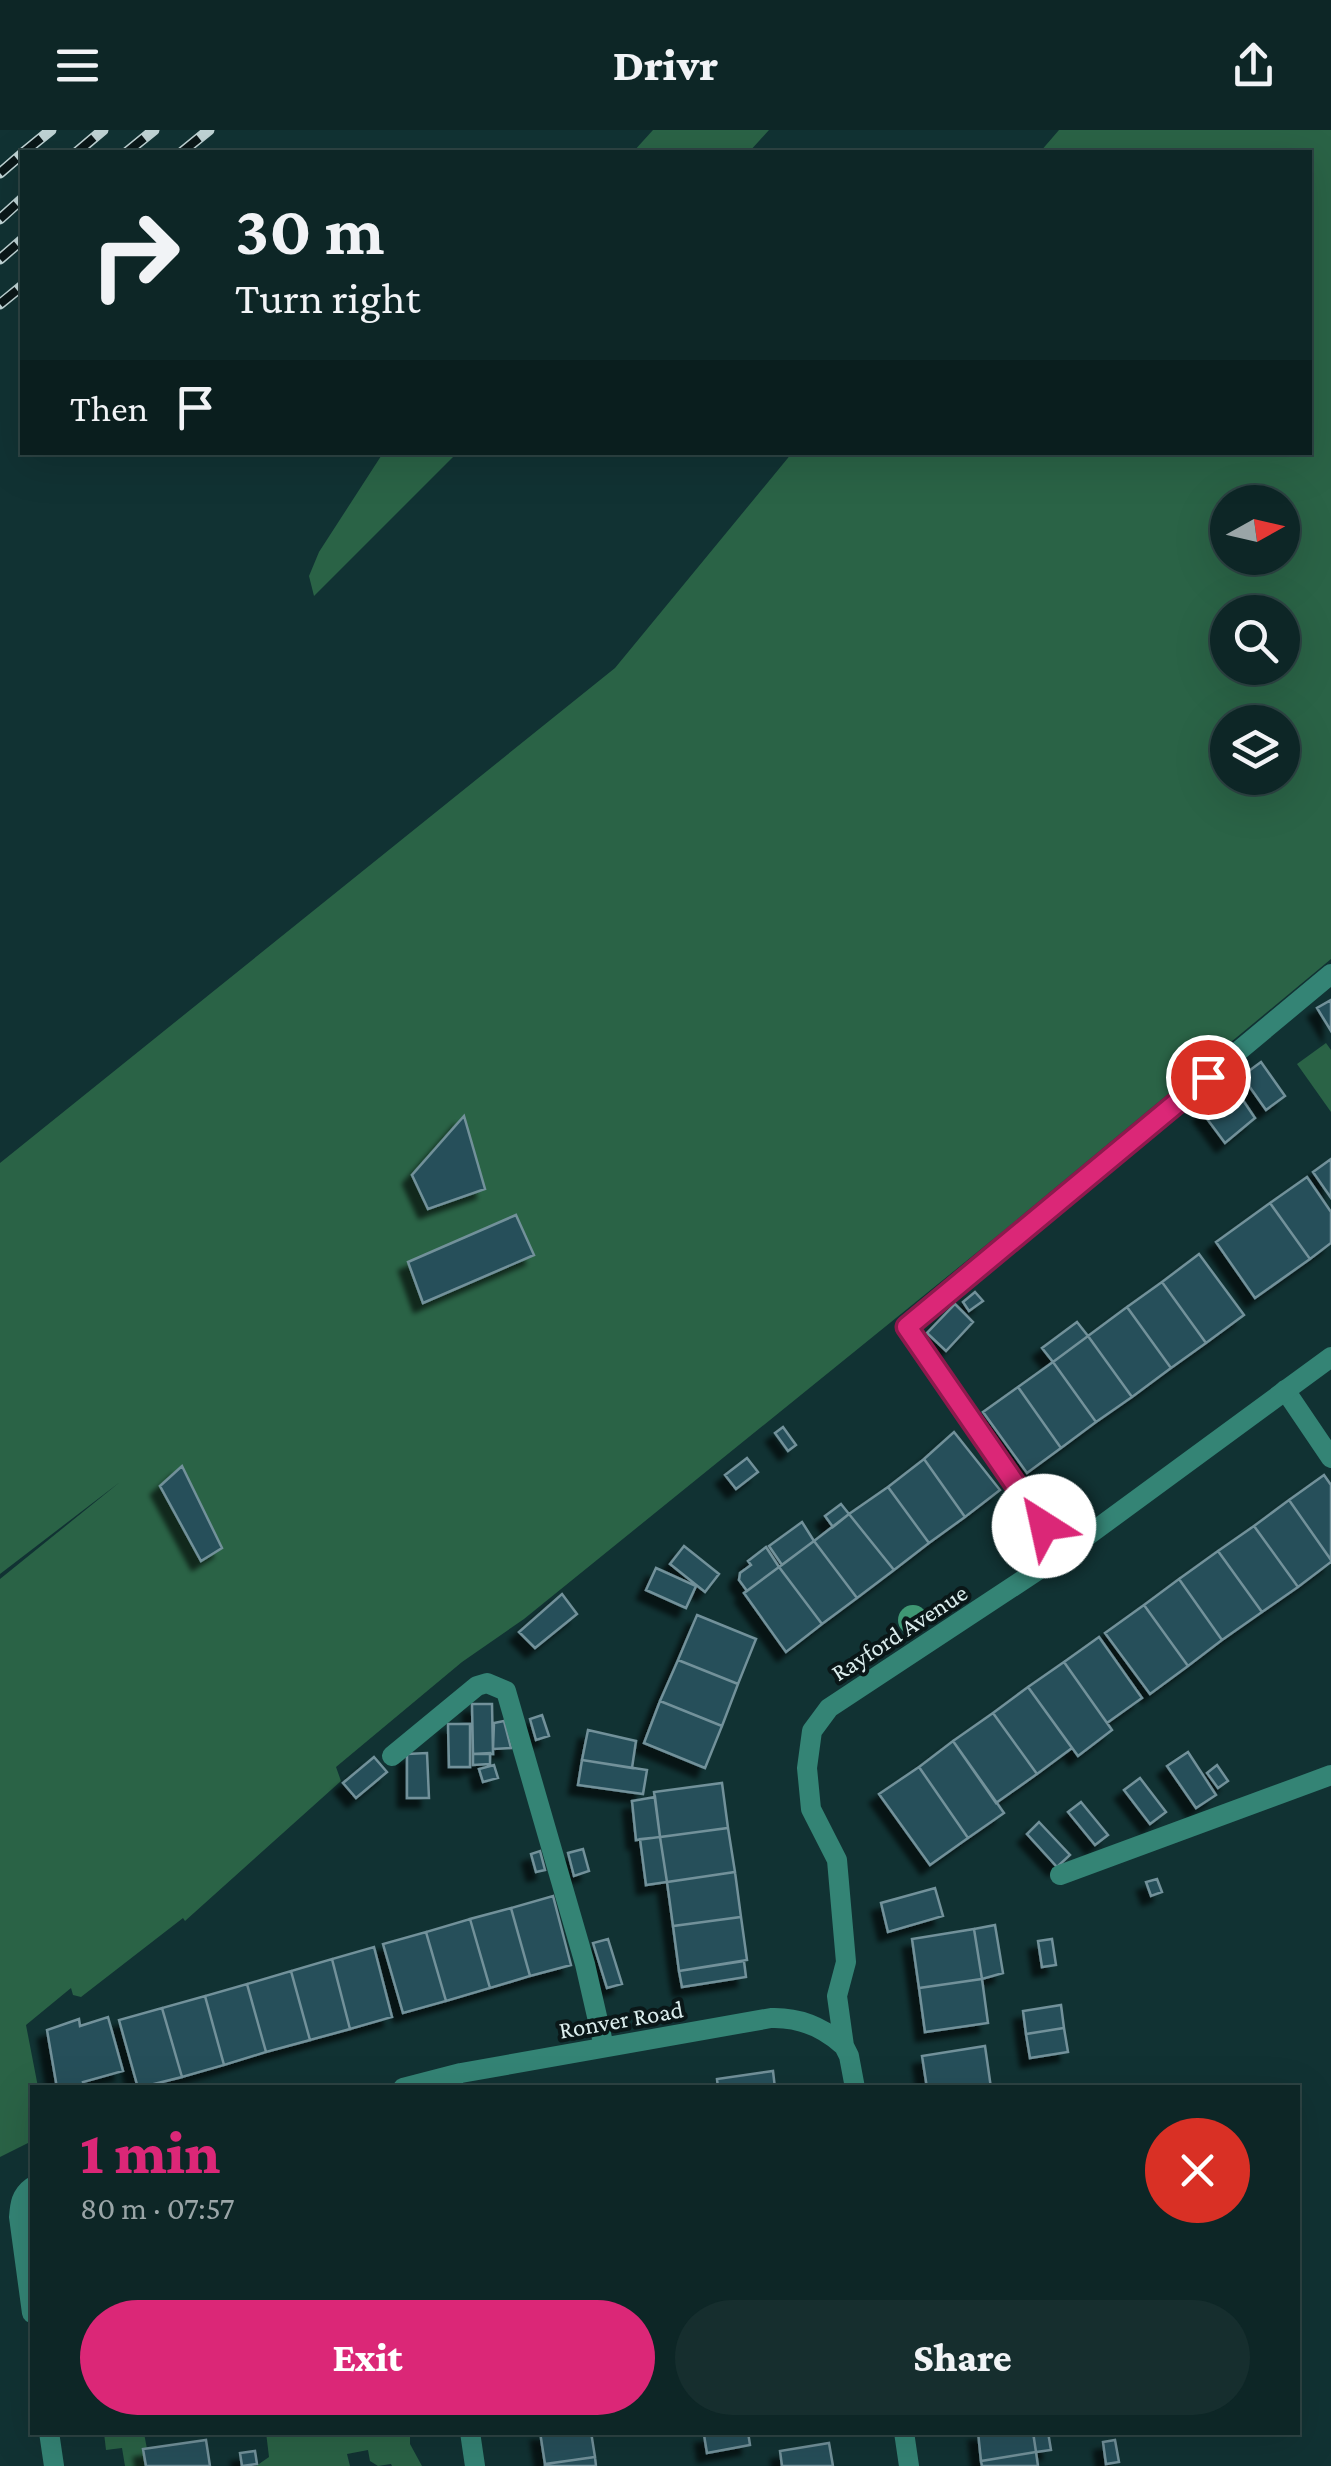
<!DOCTYPE html>
<html lang="en">
<head>
<meta charset="utf-8">
<style>
	:root { --surface:#0d2626; --page:#162e2e; --text:#f1f3f6; --muted:#9aa5a7; --line:#2d4343; --accent:#db2777 }
	body { margin:0; font-family:"Crimson Pro",serif; background:var(--page); color:var(--text); height:100vh; display:flex; flex-direction:column; font-size:38px; white-space:nowrap }
	* { box-sizing:border-box; margin:0 }
	p { font-size:32px; color:var(--muted) }
	.icon { flex:none; width:55px; height:55px; fill:none; stroke:currentColor; stroke-width:2; stroke-linecap:round; stroke-linejoin:round }
	.map { position:relative; flex:1; overflow:hidden }
	.panel { position:absolute; left:30px; top:1955px; width:1270px; height:350px; display:flex; flex-direction:column; background:var(--surface); border-radius:0px; box-shadow:0 10px 40px #0002,0 0 0 2px var(--line) }
	.panel>* { flex:none }
	.hud { position:absolute; left:20px; top:20px; width:1292px; height:305px; border-radius:0px; box-shadow:0 10px 40px #0002,0 0 0 2px var(--line); background:#0d2626; color:var(--text); overflow:hidden }
	.needle { width:65px; rotate:82deg }
	.fabs { position:absolute; left:1210px; top:355px; display:grid; gap:20px }
	.fabs a { display:grid; place-items:center; width:90px; height:90px; border-radius:50%; background:var(--surface); box-shadow:0 10px 40px #0002,0 0 0 2px var(--line); font-size:50px }
	.pin { position:absolute; display:grid; place-items:center; width:85px; height:85px; color:#fff; margin:-42px; border:5px solid #fff; border-radius:50%; box-shadow:0 2px 10px #0007 }
	.me { position:absolute; width:110px; margin:-55px; rotate:325deg; stroke-linejoin:round; filter:drop-shadow(0 0 8px #0008) }
	.turn { display:flex; align-items:center; gap:35px; height:210px; padding:0 50px; font-size:45px }
	.turn .icon { width:130px; height:130px; stroke-width:2.5 }
	.turn b { display:block; font-size:70px; line-height:85px }
	.then { display:flex; align-items:center; height:95px; padding:0 50px; background:#0003; gap:20px; font-size:38px }
	.round { display:grid; place-items:center; flex:none; width:105px; height:105px; border-radius:52px; background:var(--page) }
	.head { display:flex; align-items:center; justify-content:space-between; height:170px; padding:0 50px }
	h1 { font-size:60px; font-weight:800; line-height:75px; color:var(--accent) }
	.button { display:flex; gap:20px; margin-top:auto; padding:20px 50px }
	.button a { flex:1; height:115px; border-radius:60px; background:var(--accent); color:#fff; font-size:40px; font-weight:800; line-height:115px; text-align:center }
	.button a+a { background:var(--page); color:var(--text) }
	header { display:flex; justify-content:space-between; align-items:center; height:130px; padding:0 50px; background:var(--surface); font-size:45px; font-weight:800 }
	.map>svg:first-child { display:block }
	.green { fill:#2a6346; fill-rule:evenodd }
	.building { fill:#264f5a; stroke:#72919a; stroke-width:2.5; filter:url(#shadow) }
	.lines { fill:none; stroke-linecap:round; stroke-linejoin:round }
	.service { stroke:#348475; stroke-width:20 }
	.minor { stroke:#348475; stroke-width:20 }
	.rail-casing { stroke:#bfd3d4; stroke-width:11 }
	.rail { stroke:#0a1718; stroke-width:8; stroke-dasharray:22; stroke-linecap:butt }
	.tree { fill:#3f9874 }
	.route-casing { stroke:#8e194d; stroke-width:25 }
	.route { stroke:#db2777; stroke-width:18 }
	.labels { text-anchor:middle; stroke-width:8; stroke-linejoin:round; paint-order:stroke }
	.street-label { font-size:25px; fill:#dbeded; stroke:#0a1718 }
</style>
</head>
<body>
<header><svg class="icon" aria-label="menu" viewBox="0 0 24 24"><path d="M4 6h16M4 12h16M4 18h16"/></svg>Drivr<svg class="icon" aria-label="share" viewBox="0 0 24 24"><path d="M12 15V3M7 8l5-5 5 5M5 13v7h14v-7"/></svg></header>
<div class="map">
<svg width="1331" height="2336" viewBox="0 0 1331 2336">
	<defs>
		<filter id="shadow"><feDropShadow dx="-9" dy="9" stdDeviation="2.5" flood-color="#0009"/></filter>
	</defs>
	<rect width="100%" height="100%" fill="#113233"/>
	<path class="green" d="M653,0H769L749,22H633Z
		M1059,0H1331V829L1001,1103L524,1489L462,1532L336,1637L341,1651L185,1791L183,1788L81,1867L73,1865L71,1858L26,1895L38,1957L32,1958V2011L0,2027V1449L120,1352L0,1444V1033L615,538L792,323L1310,322V22H1040ZM1228,372H1282V428H1228ZM1228,482H1282V538H1228ZM1228,592H1282V648H1228Z
		M383,323H457L314,466L309,446L319,422Z
		M1326,913L1331,920V982L1297,934Z
		M266,2302L413,2303L410,2305V2314L422,2336H392L391,2334L378,2336L370,2331L368,2320L347,2324L350,2336H256L269,2327Z
		M104,2303H144L147,2319L143,2320L146,2336H125L122,2318L106,2320Z"/>
	<path class="building" d="M1331,870V901L1317,878Z
		M1261,932L1285,966L1266,980L1242,946Z
		M1234,957L1255,988L1225,1013L1202,982Z
		M464,986L485,1059L428,1079L412,1045Z
		M1331,1029V1068L1313,1042Z
		M1307,1047L1331,1082V1113L1310,1129L1270,1073Z
		M1270,1073L1310,1129L1255,1168L1216,1112Z
		M516,1085L534,1125L423,1173L408,1132Z
		M1199,1124L1244,1185L1206,1213L1162,1152Z
		M1162,1152L1206,1213L1171,1238L1127,1177Z
		M975,1162L983,1171L969,1181L963,1172Z
		M955,1174L973,1192L946,1221L927,1203Z
		M1127,1177L1171,1238L1132,1267L1088,1206Z
		M1077,1192L1088,1206L1053,1232L1042,1218Z
		M1088,1206L1132,1267L1096,1292L1053,1232Z
		M1053,1232L1096,1292L1061,1318L1018,1257Z
		M1018,1257L1061,1318L1027,1343L983,1282Z
		M783,1297L796,1315L788,1321L775,1303Z
		M954,1302L1000,1360L965,1387L924,1329Z
		M747,1328L758,1342L736,1359L725,1345Z
		M924,1329L965,1387L929,1413L888,1357Z
		M182,1336L222,1418L201,1431L160,1356Z
		M1324,1345L1331,1355V1430L1289,1370Z
		M888,1357L929,1413L894,1440L849,1384Z
		M1289,1370L1331,1430V1432L1298,1457L1254,1396Z
		M841,1374L849,1384L833,1397L825,1386Z
		M849,1384L894,1440L857,1468L814,1411Z
		M802,1392L814,1411L782,1435L769,1416Z
		M1254,1396L1298,1457L1262,1482L1218,1421Z
		M814,1411L857,1468L822,1494L779,1437Z
		M684,1416L719,1444L705,1462L670,1434Z
		M766,1417L779,1437L747,1461L739,1450L740,1443L751,1435L748,1431Z
		M1218,1421L1262,1482L1222,1510L1179,1449Z
		M779,1437L822,1494L786,1522L744,1463Z
		M656,1438L696,1456L686,1478L646,1460Z
		M1179,1449L1222,1510L1188,1536L1144,1475Z
		M562,1464L577,1484L535,1518L519,1502Z
		M1144,1475L1188,1536L1150,1564L1105,1503Z
		M697,1485L756,1509L738,1554L678,1530Z
		M1099,1507L1142,1568L1107,1593L1064,1532Z
		M678,1530L738,1554L722,1596L660,1571Z
		M1064,1532L1112,1600L1078,1626L1028,1557Z
		M1028,1557L1072,1618L1037,1644L993,1583Z
		M660,1571L722,1596L705,1638L644,1613Z
		M472,1574H492L493,1624H473Z
		M993,1583L1037,1644L996,1673L953,1611Z
		M542,1585L549,1606L536,1610L530,1589Z
		M504,1591L511,1618L493,1619L494,1593Z
		M448,1594H470V1637H449Z
		M588,1600L636,1611L632,1638L582,1630Z
		M953,1611L1004,1683L968,1708L919,1637Z
		M1188,1622L1216,1665L1196,1678L1167,1636Z
		M427,1623L429,1668H407V1624Z
		M490,1623V1634L473,1635V1624Z
		M374,1627L387,1642L356,1668L343,1653Z
		M582,1630L647,1640L643,1664L578,1655Z
		M494,1635L498,1648L483,1652L479,1639Z
		M1217,1635L1228,1651L1218,1658L1207,1643Z
		M919,1637L968,1708L930,1735L879,1664Z
		M1140,1648L1166,1682L1150,1694L1124,1660Z
		M722,1653L728,1698L660,1707L654,1662Z
		M655,1667L660,1707L636,1710L632,1671Z
		M1081,1672L1108,1705L1095,1715L1068,1682Z
		M1039,1692L1070,1725L1057,1737L1027,1704Z
		M728,1698L735,1742L667,1752L660,1707Z
		M660,1707L667,1752L646,1755L640,1709Z
		M583,1719L589,1741L574,1746L568,1723Z
		M540,1721L545,1740L536,1742L531,1724Z
		M735,1742L741,1787L673,1796L667,1752Z
		M1157,1749L1162,1762L1151,1766L1146,1752Z
		M935,1758L943,1786L888,1802L881,1773Z
		M553,1766L571,1835L530,1846L511,1778Z
		M511,1778L530,1846L490,1858L470,1789Z
		M741,1787L747,1830L679,1841L673,1796Z
		M470,1789L490,1858L446,1871L426,1802Z
		M995,1795L1003,1843L982,1849L974,1799Z
		M974,1799L982,1849L919,1858L912,1809Z
		M426,1802L446,1871L403,1883L383,1814Z
		M608,1809L622,1854L607,1858L593,1813Z
		M1052,1809L1056,1835L1042,1837L1038,1811Z
		M374,1817L392,1887L350,1899L332,1829Z
		M332,1829L350,1899L310,1910L291,1841Z
		M744,1831L746,1847L682,1857L679,1841Z
		M291,1841L310,1910L266,1922L247,1854Z
		M982,1849L988,1893L925,1902L919,1858Z
		M247,1854L266,1922L224,1935L205,1866Z
		M205,1866L224,1935L182,1947L162,1878Z
		M1061,1875L1064,1898L1026,1904L1023,1881Z
		M162,1878L182,1947L138,1958L119,1890Z
		M108,1887L123,1941L83,1952L85,1958H57L47,1900L79,1889L80,1896Z
		M1064,1898L1068,1922L1030,1928L1026,1904Z
		M985,1916L991,1958H927L922,1926Z
		M773,1941L775,1958H718L717,1949Z
		M540,2302H591L595,2327L545,2334Z
		M721,2302H748L750,2315L707,2323L704,2305Z
		M978,2302H1033L1036,2322L981,2331Z
		M1033,2302H1048L1051,2320L1036,2322Z
		M206,2310L210,2336H146L143,2319Z
		M1115,2310L1119,2332L1106,2334L1103,2312Z
		M829,2313L833,2336H782L780,2321Z
		M255,2321L257,2334L242,2336L240,2323Z
		M1036,2322L1038,2336H982L981,2331Z
		M595,2327L596,2336H545V2334Z"/>
	<g class="lines">
		<path class="service" d="M1285,1260L1331,1328
			M1064,1423L907,1197L1331,844
			M392,1626L477,1556L487,1553L506,1561L585,1834L604,1917
			M1060,1745L1331,1645"/>
		<path class="minor" d="M403,1958L461,1943L771,1888C799,1887 823,1897 844,1916
			M855,1958L849,1926L844,1916L837,1866L846,1832L837,1730L811,1679L807,1638L812,1601L829,1578L1064,1423L1331,1227
			M32,2057C21,2065 20,2074 19,2087L32,2183
			M49,2302L54,2336
			M470,2302L475,2336
			M904,2302L909,2336"/>
		<g class="rail-casing">
			<path id="rail" d="M24,22L51,0
				M77,22L103,0
				M127,22L154,0
				M182,22L209,0
				M0,43L22,24
				M0,89L22,69
				M0,129L22,110
				M0,174L22,156"/>
		</g>
		<use href="#rail" class="rail"/>
	</g>
	<g class="tree">
		<circle cx="1064" cy="1386" r="15"/>
		<circle cx="913" cy="1490" r="15"/>
	</g>
	<g class="lines">
		<g class="route-casing">
			<path id="route" d="M1044,1396L907,1197L1208,947"/>
		</g>
		<use href="#route" class="route"/>
	</g>
	<g class="labels">
		<g class="street-label">
			<text transform="translate(899 1502) rotate(-33)" y="9">Rayford Avenue</text>
			<text transform="translate(621 1889) rotate(-10)" y="9">Ronver Road</text>
		</g>
	</g>
</svg>
<div class="fabs">
<a><svg class="needle" viewBox="-14 -14 28 28"><path d="M0-13l5 13h-10z" fill="#e53935"/><path d="M0 13l5-13h-10z" fill="#9aa5a7"/></svg></a>
<a><svg class="icon" aria-label="search" viewBox="0 0 24 24"><circle cx="10" cy="10" r="6"/><path d="M15 15l6 6"/></svg></a>
<a><svg class="icon" aria-label="layers" viewBox="0 0 24 24"><path d="M12 4l9 5-9 5-9-5zM3 14l9 5 9-5"/></svg></a>
</div>
<div class="pin" style="left:1208px;top:947px;background:#d93025"><svg class="icon" aria-label="arrive" viewBox="0 0 24 24"><path d="M6 21V4h12l-3 4 3 4H6"/></svg></div>
<svg class="me" style="left:1044px;top:1396px" viewBox="-20 -20 40 40"><circle r="19" fill="#fff"/><path d="M0-13L10 11 0 6-10 11z" fill="#db2777"/></svg>
<div class="hud">
<div class="turn"><svg class="icon" aria-label="right" viewBox="0 0 24 24"><path d="M7 20v-9h11M14 6l5 5-5 5"/></svg><div><b>30 m</b>Turn right</div></div>
<div class="then">Then<svg class="icon" aria-label="arrive" viewBox="0 0 24 24"><path d="M6 21V4h12l-3 4 3 4H6"/></svg></div>
</div>
<section class="panel">
<div class="head"><div><h1>1 min</h1><p>80 m · 07:57</p></div><a class="round" style="background:#d93025;color:#fff"><svg class="icon" aria-label="close" viewBox="0 0 24 24"><path d="M6 6l12 12M18 6L6 18"/></svg></a></div>
<div class="button"><a>Exit</a><a>Share</a></div>
</section>
</div>
</body>
</html>
